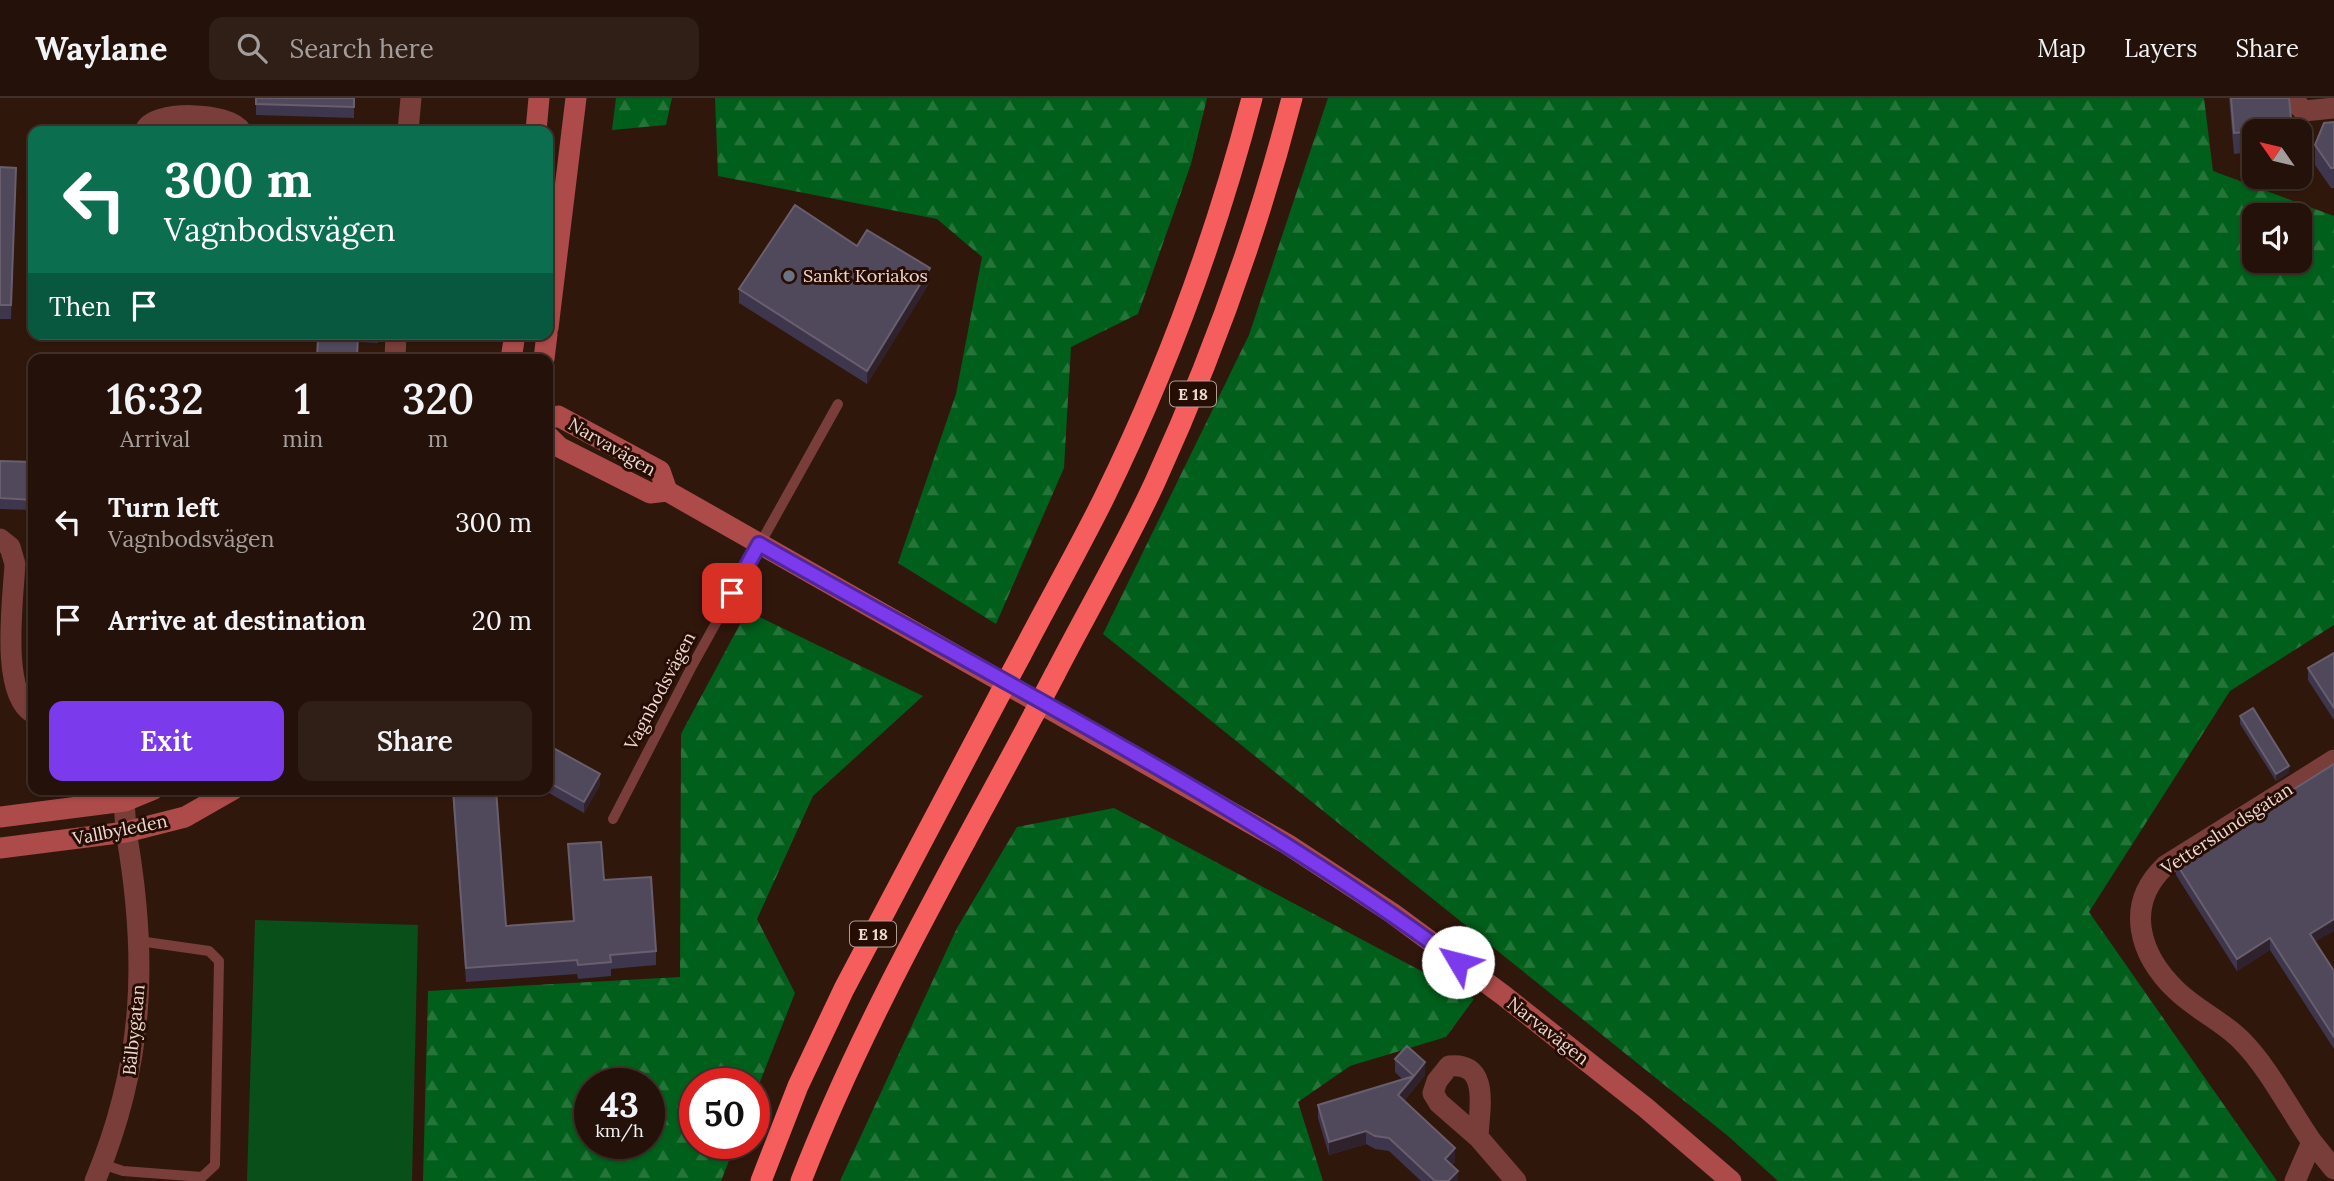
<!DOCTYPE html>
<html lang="en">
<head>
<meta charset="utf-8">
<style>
	:root { --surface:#241109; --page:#301f17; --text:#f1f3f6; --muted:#a39d9c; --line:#41312a; --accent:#7c3aed }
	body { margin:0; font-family:Lora,serif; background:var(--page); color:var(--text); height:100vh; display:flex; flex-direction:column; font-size:26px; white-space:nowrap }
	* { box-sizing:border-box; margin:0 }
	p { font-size:23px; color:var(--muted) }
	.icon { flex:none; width:38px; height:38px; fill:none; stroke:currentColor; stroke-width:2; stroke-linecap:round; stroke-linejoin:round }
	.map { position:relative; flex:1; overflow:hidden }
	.sheet { position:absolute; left:28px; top:256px; width:525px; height:441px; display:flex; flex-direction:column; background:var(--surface); border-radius:14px; box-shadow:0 2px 5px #0004,0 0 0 2px var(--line) }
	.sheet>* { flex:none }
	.hud { position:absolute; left:28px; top:28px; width:525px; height:214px; border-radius:14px; box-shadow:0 2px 5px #0004,0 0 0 2px var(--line); background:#0b6e4f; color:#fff; overflow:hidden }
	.needle { width:46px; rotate:304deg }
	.fabs { position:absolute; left:2242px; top:21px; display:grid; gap:14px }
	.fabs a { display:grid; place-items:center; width:70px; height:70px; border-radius:14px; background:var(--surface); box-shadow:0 2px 5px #0004,0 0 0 2px var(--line); font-size:35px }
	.speed { position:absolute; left:574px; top:970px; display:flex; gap:14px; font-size:35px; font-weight:700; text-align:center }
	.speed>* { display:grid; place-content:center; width:91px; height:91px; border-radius:50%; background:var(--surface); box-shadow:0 2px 5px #0004,0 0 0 2px var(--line); line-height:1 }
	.speed small { font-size:18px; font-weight:400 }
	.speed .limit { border:10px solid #d22; background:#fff; color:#111 }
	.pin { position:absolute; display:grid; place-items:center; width:60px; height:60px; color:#fff; margin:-30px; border-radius:14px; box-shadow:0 4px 10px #0006 }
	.me { position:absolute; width:77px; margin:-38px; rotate:307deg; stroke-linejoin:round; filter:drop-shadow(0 0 5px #0008) }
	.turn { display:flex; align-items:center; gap:24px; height:147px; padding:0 21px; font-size:32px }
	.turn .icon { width:91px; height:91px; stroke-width:2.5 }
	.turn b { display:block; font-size:49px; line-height:60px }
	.then { display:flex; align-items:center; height:66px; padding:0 21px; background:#0003; gap:14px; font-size:26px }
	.eta { display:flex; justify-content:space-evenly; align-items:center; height:119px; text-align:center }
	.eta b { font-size:42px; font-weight:600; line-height:49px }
	.button { display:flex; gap:14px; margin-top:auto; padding:14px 21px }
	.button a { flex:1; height:80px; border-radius:14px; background:var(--accent); color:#fff; font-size:28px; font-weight:600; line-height:80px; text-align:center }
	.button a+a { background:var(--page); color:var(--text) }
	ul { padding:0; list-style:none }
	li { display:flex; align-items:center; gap:21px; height:98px; padding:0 21px }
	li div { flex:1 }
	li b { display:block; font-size:26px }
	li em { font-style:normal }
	header { display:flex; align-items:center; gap:42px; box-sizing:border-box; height:98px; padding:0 35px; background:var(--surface); border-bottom:2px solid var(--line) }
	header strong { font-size:33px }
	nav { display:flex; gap:38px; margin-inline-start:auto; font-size:24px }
	.search { width:490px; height:63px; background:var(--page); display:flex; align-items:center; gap:18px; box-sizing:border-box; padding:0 24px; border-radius:14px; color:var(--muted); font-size:26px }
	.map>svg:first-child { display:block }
	.green { fill:#094f19 }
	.forest { fill:url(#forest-firs); fill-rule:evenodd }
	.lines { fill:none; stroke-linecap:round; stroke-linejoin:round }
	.lane { stroke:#793d3a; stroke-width:10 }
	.street { stroke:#793d3a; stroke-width:21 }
	.secondary { stroke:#ac4b49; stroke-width:21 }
	.highway { stroke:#f65d5d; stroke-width:21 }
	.highway-bridge { stroke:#f65d5d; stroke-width:21 }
	.wall { fill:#3d364d }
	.shaded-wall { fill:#30222d }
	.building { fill:#50485b; stroke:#685e6e; stroke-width:2 }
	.route-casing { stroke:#51269a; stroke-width:18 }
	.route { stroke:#7c3aed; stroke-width:12 }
	.worship-dot { fill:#6b7280; stroke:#260d04; stroke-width:2.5 }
	.labels { text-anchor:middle; stroke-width:6; stroke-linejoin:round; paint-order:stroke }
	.shield { fill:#260d04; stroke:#b19c94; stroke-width:2 }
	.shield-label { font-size:16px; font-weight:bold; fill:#ecd9d2 }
	.poi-label { font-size:18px; fill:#ecd9d2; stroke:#260d04; text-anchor:start }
	.street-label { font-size:18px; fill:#ecd9d2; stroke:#260d04 }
</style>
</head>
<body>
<header>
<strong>Waylane</strong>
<div class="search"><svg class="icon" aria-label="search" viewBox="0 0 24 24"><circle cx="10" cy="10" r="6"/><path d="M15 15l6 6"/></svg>Search here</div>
<nav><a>Map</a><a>Layers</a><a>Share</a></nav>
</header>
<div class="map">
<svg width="2334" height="1083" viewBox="0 0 2334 1083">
	<defs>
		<pattern id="forest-firs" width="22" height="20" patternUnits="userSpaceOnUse" patternTransform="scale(1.75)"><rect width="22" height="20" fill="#005f1b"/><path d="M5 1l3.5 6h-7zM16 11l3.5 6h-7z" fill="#25753b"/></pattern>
	</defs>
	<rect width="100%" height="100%" fill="#30170c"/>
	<path class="green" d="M255,822L418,827L412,1083H247Z"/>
	<path class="forest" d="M616,0H672L666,27L612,32Z
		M715,0H1207L1191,66L1138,216L1071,249L1064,370L996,526L898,465L956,296L982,159L937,121L718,78Z
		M1328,0H2204L2213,73L2334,118V527L2230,593L2089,814L2277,1083H1778L1728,1038L1103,536L1249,237ZM2254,117H2300V163H2254Z
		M747,513L923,598L813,698L757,821L795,895L754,999V985H695V1045H736L721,1083H423L428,893L680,879L681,636ZM649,985V1045H590V985Z
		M1114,710L1474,901L1446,939L1350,968L1298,1004L1323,1083H840L957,830L1017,729Z"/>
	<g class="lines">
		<path class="lane" d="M613,721L692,568L838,306
			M102,1066L123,1073L202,1079L215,1067L219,863L209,853L139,843"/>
		<path class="street" d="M2296,0V5L2304,13L2334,10
			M145,33C152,11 230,14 241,33
			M408,33L411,0
			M395,261L396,236
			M0,441L10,449L15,466C13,502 0,596 33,615
			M1478,1039C1479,1013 1491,963 1449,968L1437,983L1433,995L1439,1005L1478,1039L1516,1083
			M2312,1044L2334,1071
			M95,1083C144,966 148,863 127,739C124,723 126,707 122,691
			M2295,1083L2312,1044C2289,1011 2269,970 2241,942C2222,923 2197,912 2177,893C2139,857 2124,807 2165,768L2334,662"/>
		<path class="secondary" d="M536,33L539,0
			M548,230L576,0
			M511,261L515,236
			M544,261L547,236
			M548,321L558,318L660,373L667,393
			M548,338L559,349L650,395L667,393L1287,746L1392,815L1503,897L1646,1010L1731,1083
			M0,719L125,703L154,691
			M0,750L126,734L185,719L234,691"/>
		<path class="highway" d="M1021,557C1048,505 1077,454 1103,402C1166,274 1216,138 1252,0
			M1055,576C1088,512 1125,449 1155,384C1212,259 1258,132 1292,0
			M761,1083L798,988L844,891L1000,596
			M801,1083C864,921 952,770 1034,616"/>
		<path class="highway-bridge" d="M1000,596L1021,557
			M1034,616L1055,576"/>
	</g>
	<path class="wall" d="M256,0H354V20L256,17Z
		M2229,0H2289L2292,33H2254V54L2234,56Z
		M2334,24V90H2331L2315,67V47Z
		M0,69L16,84L11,221H0Z
		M857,148L930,184L867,286L739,205V191Z
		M208,236H253V242L208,241Z
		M334,236H379L378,245L358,244L334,240Z
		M0,363L33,364V412L0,411Z
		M2334,555V622L2308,582V570Z
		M2240,618L2289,675L2276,683L2240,626Z
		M548,647L600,687L584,715L542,691H548Z
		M452,691H496L506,828L573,823L568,746L604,782L656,853V867L611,871V878L578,881L577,876L466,884Z
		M2176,765L2315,844L2334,873V951L2270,852L2237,873L2176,777Z
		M1395,961L1425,977L1404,1003L1455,1063L1452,1067L1458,1083H1421L1389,1053L1375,1051L1366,1046L1329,1057L1318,1020V1007L1403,982L1395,974Z"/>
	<path class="shaded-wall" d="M930,170V184L867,286V273Z
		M2289,668V675L2276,683V676Z
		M600,676V687L584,715V704Z
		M2334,821V833L2310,847V836Z
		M2270,840V852L2237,873V861Z
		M1425,964V977L1398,1010V997Z
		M1366,1033V1046L1329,1057V1044Z
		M1455,1050V1063L1445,1074V1061Z
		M1458,1073V1083H1448Z"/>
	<path class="building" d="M256,0H354V9L256,6Z
		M2231,0H2289L2292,30L2234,35Z
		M2334,24V70H2331L2315,47L2324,25Z
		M0,69L16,70L11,207H0Z
		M795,107L857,148L867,132L930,170L867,273L739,191Z
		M334,236H358L357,261H317L318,240H334Z
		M0,363L33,364V402L0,400Z
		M2334,555V610L2308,570Z
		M2253,610L2289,668L2276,676L2240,618Z
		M548,647L600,676L584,704L548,684Z
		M2334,666V821L2310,836L2334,873V939L2270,840L2237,861L2176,765Z
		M453,691H496L506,828L574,823L568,746L601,744L604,782L651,779L656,853L610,857L611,864L578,867L577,862L466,870Z
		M1407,948L1425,964L1414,978L1395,961Z
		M1414,978L1398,997L1455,1050L1445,1061L1458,1073L1448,1083H1435L1389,1040L1375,1038L1366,1033L1329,1044L1318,1007Z"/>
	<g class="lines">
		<g class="route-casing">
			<path id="route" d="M732,495L759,446C995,581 1240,702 1458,864"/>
		</g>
		<use href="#route" class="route"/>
	</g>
	<circle class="worship-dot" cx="789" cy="178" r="7"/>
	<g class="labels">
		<g class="shield">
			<rect x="1170" y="283.5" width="46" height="25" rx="5"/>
			<rect x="850" y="823.5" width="46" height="25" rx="5"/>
		</g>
		<g class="shield-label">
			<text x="1193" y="302">E 18</text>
			<text x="873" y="842">E 18</text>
		</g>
		<g class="poi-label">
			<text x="803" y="184">Sankt Koriakos</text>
		</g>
		<g class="street-label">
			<text transform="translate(612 349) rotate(30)" y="6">Narvavägen</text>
			<text transform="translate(660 593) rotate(-62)" y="6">Vagnbodsvägen</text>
			<text transform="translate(2227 731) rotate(-33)" y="6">Vetterslundsgatan</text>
			<text transform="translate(120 732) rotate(-11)" y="6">Vallbyleden</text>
			<text transform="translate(134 932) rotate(-84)" y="6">Bälbygatan</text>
			<text transform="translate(1548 933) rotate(38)" y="6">Narvavägen</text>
		</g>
	</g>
</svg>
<div class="fabs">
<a><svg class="needle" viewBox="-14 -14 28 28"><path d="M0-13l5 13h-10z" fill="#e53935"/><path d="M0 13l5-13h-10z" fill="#a39d9c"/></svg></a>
<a><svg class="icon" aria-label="sound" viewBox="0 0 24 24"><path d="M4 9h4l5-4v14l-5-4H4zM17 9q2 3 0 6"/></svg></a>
</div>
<div class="speed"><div>43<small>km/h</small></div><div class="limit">50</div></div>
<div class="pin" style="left:732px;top:495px;background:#d93025"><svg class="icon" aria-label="arrive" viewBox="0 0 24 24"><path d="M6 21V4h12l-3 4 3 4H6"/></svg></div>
<svg class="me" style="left:1458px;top:864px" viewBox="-20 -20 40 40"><circle r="19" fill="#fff"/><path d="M0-13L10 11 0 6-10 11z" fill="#7c3aed"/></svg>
<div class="hud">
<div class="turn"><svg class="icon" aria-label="left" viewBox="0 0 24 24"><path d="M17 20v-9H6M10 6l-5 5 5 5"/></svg><div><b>300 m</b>Vagnbodsvägen</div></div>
<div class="then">Then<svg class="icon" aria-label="arrive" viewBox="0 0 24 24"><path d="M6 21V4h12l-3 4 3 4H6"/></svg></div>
</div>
<section class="sheet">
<div class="eta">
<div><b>16:32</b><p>Arrival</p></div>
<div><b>1</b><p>min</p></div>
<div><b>320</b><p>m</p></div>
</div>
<ul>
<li><svg class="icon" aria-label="left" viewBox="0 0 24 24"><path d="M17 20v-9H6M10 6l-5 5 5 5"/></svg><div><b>Turn left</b><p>Vagnbodsvägen</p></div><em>300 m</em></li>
<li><svg class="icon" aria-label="arrive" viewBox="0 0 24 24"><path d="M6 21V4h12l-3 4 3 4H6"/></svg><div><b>Arrive at destination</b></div><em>20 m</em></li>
</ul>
<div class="button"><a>Exit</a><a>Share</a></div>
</section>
</div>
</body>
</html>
